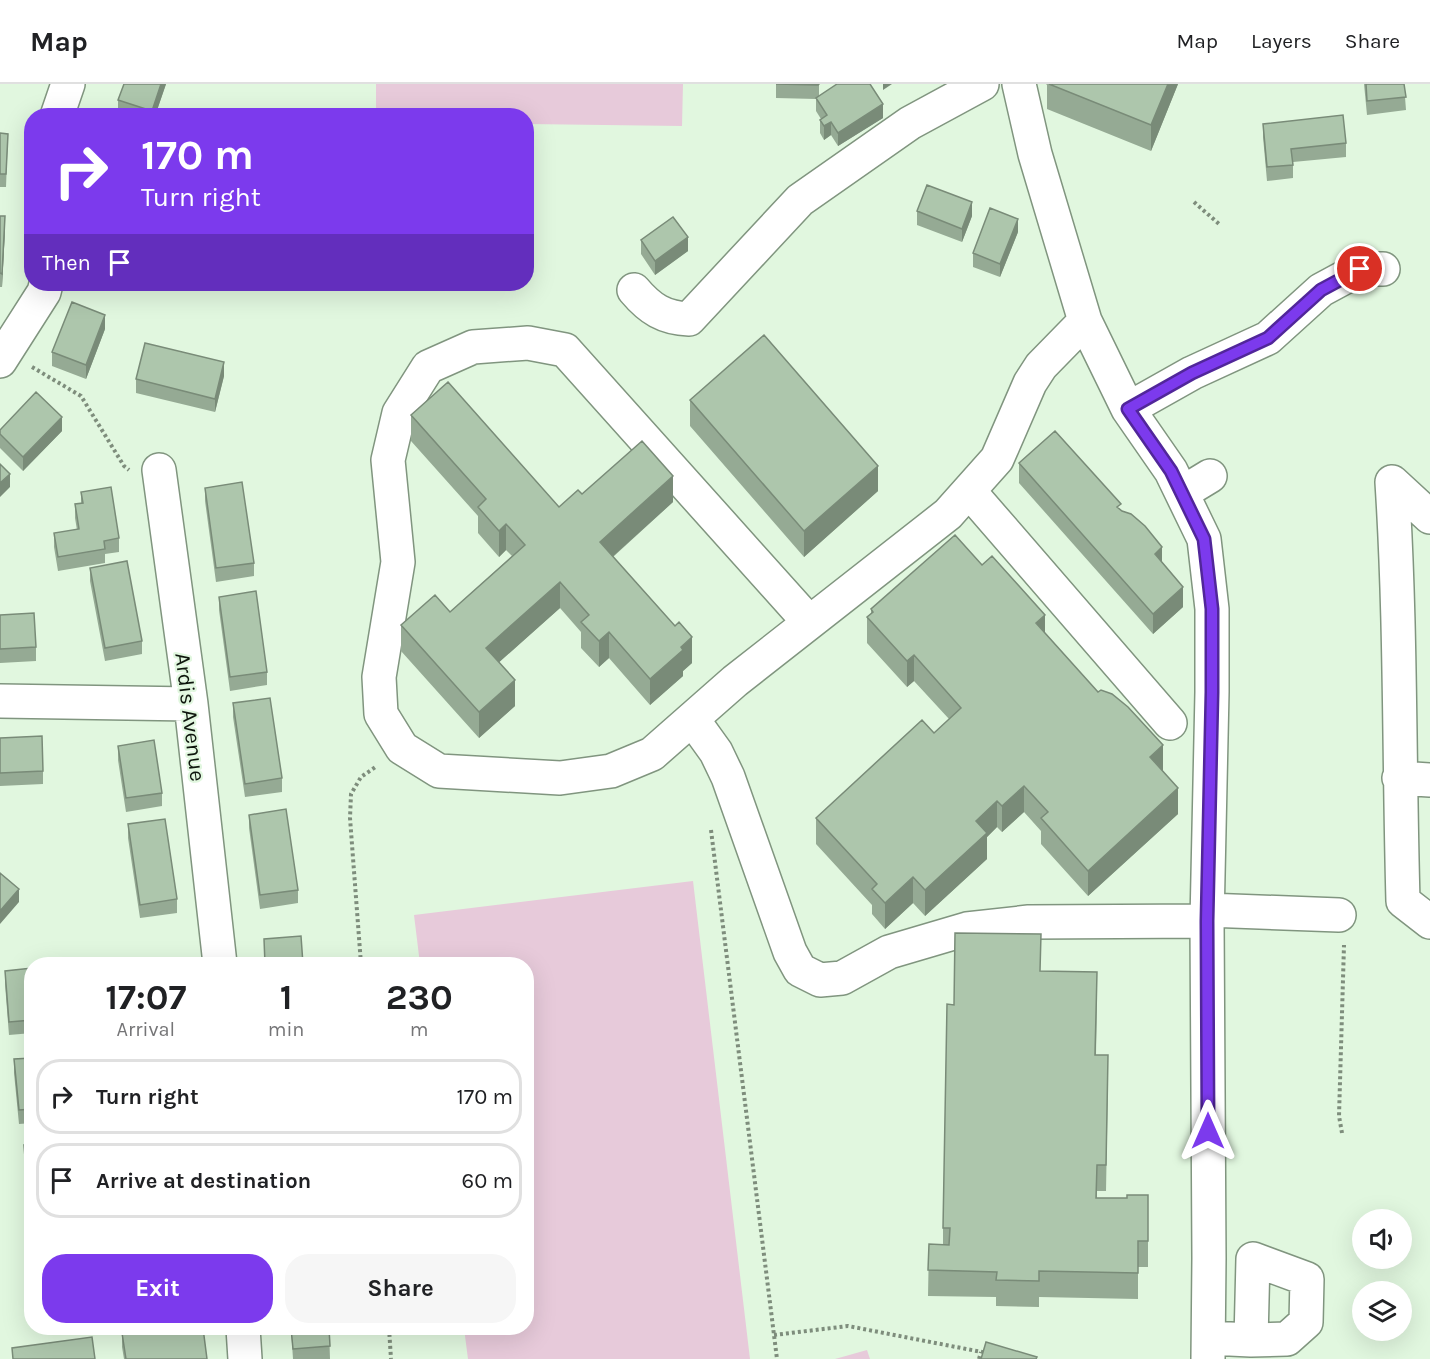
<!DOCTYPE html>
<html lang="en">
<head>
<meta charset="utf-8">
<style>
	:root { --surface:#fff; --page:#f6f6f6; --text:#202124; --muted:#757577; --line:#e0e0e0; --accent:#7c3aed }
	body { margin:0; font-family:Karla,sans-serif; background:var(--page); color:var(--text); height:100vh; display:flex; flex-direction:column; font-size:22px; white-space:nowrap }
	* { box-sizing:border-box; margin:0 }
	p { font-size:20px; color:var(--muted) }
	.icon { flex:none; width:33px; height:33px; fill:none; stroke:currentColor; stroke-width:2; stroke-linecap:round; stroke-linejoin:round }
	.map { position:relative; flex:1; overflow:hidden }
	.panel { position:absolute; left:24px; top:873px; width:510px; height:378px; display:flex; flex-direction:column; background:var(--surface); border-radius:24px; box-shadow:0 6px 24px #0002 }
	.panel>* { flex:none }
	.banner { position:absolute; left:24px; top:24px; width:510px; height:183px; border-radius:24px; box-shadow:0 6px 24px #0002; background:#7c3aed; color:#fff; overflow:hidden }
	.controls { position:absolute; left:1352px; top:1125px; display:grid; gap:12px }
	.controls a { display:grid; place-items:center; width:60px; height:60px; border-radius:50%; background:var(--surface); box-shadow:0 6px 24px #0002; font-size:30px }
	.pin { position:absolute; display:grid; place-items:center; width:51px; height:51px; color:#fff; margin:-26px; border:3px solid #fff; border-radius:50%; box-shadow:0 2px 6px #0007 }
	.me { position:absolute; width:66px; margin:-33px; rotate:0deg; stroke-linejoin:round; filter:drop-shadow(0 0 4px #0008) }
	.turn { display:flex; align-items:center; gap:21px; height:126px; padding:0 18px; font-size:27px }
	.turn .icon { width:78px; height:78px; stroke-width:2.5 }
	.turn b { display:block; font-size:42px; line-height:51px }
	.then { display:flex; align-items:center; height:57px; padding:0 18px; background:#0003; gap:12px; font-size:22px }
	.eta { display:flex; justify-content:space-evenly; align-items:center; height:102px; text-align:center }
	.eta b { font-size:36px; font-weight:700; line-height:42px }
	.button { display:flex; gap:12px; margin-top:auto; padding:12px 18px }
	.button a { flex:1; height:69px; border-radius:24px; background:var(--accent); color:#fff; font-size:24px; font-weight:700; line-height:69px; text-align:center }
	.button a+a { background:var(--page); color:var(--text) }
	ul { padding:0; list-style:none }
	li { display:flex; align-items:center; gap:18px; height:75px; margin:0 12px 9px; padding:0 6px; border:3px solid var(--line); border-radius:24px }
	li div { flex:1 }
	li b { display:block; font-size:22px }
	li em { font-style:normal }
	header { display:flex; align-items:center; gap:36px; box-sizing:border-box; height:84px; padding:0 30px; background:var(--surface); border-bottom:2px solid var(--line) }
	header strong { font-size:28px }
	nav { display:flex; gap:33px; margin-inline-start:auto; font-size:21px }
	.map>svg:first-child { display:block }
	.green { fill:#e7cada }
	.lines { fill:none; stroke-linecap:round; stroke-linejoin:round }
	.minor-casing { stroke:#80957f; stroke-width:36 }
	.path { stroke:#7e8d7c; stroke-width:4; stroke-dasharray:3 3; stroke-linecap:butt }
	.minor { stroke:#fff; stroke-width:33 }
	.wall { fill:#95aa94 }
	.shaded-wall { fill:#798b78 }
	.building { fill:#adc6ac; stroke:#798b78; stroke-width:1.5 }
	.route-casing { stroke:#51269a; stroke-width:15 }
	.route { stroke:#7c3aed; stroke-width:10 }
	.labels { text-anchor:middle; stroke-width:4.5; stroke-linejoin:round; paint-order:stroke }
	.street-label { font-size:22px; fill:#0e150d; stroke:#e1f7df }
</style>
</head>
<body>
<header>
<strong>Map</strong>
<nav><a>Map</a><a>Layers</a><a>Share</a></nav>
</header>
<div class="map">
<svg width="1430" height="1275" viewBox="0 0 1430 1275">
	<rect width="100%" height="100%" fill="#e1f7df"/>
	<path class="green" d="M376,0H683L682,42L527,40L526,32L376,31Z
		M693,797L750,1275H468L464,1244H526V880H420L414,831Z
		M867,1266L870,1275H835Z"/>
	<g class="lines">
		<g class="minor-casing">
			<path id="minor" d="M1019,0L1035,70L1085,237L1128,325L1171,387L1204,455L1212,525V608L1207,837L1209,1174L1208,1275
				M57,32L68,0
				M634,206C650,225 664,234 689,235L800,116L910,39L982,0
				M0,277L44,208L46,200
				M1128,325L1192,289L1268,254L1321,206L1360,185H1383
				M159,386L191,620L220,880
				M1392,398C1401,537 1399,677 1403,817L1430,838
				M1392,398L1430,433
				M969,407L1170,639
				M1182,409L1210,392
				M809,538L565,266L528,259L473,263L428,283L399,329L388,376L398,478L379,593L381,630L402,664L439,687L560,694L611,687L652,670L735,597L948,430L997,375L1030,299L1041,282L1085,237
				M0,617L191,620
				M693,636L716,668L728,693L790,868L800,886L820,896L842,894L889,868L967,845L1029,838L1207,837
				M1399,694L1430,696
				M1207,826L1339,831
				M243,1244L245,1275
				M1209,1254L1251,1256L1287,1255L1306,1238L1307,1195L1253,1175L1251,1256"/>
		</g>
		<path class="path" d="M1194,118L1219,140
			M32,283L81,312L124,382L129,386
			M711,746L777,1275
			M361,880L350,734L351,710L361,693L377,682
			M1342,1049L1339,1032L1344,861
			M389,1244L391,1275
			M774,1251L848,1242L987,1269
			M979,1275L981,1268"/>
		<use href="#minor" class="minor"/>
	</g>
	<path class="wall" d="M124,0H166L155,32H124L118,30V16Z
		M776,0H819V12L883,34L838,62L831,51L824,56L820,49V36L821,35L816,27V15L776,14Z
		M1046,0H1178L1151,67L1047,25V1Z
		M1364,0H1404L1406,26L1367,31Z
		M1263,40L1346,59V73L1293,78V94L1267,97L1263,53Z
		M0,49L8,50L6,103H0Z
		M917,127L972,132L962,158L917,141Z
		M0,132L5,145L2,203H0Z
		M1018,148L1000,193L973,183V169Z
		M641,156L688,167L655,191L641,170Z
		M93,200H141L94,202Z
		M105,245L86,295L52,282V268Z
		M224,292L215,328L136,309V295Z
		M690,316L878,407L804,473L690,342Z
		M411,331L559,423L582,410L673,418L613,473L692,579L683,587V592L650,621L609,574L599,583L581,564V548L560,524L499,578L515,622L479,654L401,567V541L450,528L512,472L506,466L499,473L478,449V432L411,357Z
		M0,346L62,347L23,387L0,364Z
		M1019,379L1121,426L1162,479L1183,523L1153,550L1019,399Z
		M205,404L254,479V492L216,498L205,417Z
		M81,408L119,454V468L105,470V479L58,487L54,463V449L77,446L75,434V420H81Z
		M982,481L1045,549L1163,687L1178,730L1088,812L1041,760V747L1024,728L1002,748L997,743L987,753V775L925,832L913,819L885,845L872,830V821L816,760V734L934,649L949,635L914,597L907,603L867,559V533L871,530V525Z
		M90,484L142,557V570L105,577L90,497Z
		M219,513L267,588V601L230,607L219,526Z
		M0,531L36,563V577L0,579Z
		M233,619L282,694V708L245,713L233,633Z
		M0,654L43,687V700L0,702Z
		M118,662L162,709V722L126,728L118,676Z
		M249,731L298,806V819L260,825L249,744Z
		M128,740L177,815V829L140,834L128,754Z
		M32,884V949L9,951L5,900V887Z
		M1041,887L1097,914L1096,971L1108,997L1106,1107H1097V1114H1127L1148,1111V1183H1138V1215L1039,1213V1223L996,1222V1213L928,1212L929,1160L943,1161V1144L954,921Z
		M32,974V1039L19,1040L14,989V975Z
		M32,1060V1125H28L24,1074V1061Z
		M134,1244H203L207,1275H124L122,1263V1249L134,1247Z
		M291,1244H329L330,1275H293Z"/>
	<path class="shaded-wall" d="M161,0H166L155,32H152V27Z
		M883,0H892L883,6Z
		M1168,0H1178L1151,67V41Z
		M883,20V34L838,62V49Z
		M831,38V51L824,56V42Z
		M972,118V132L962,158V145Z
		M5,132V145L2,203V190Z
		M1018,135V148L1000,193V180Z
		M688,153V167L655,191V177Z
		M105,231V245L86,295V281Z
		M224,278V292L215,328V315Z
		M62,333V347L23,387V373Z
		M878,382V407L804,473V447Z
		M10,390V403L0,413V399Z
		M673,392V418L600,484V458Z
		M506,440V466L499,473V447Z
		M1162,463V483L1155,470Z
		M560,498V524L486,590V564Z
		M1183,503V523L1153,550V530Z
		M1045,531V557L1036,539Z
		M609,548V574L599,583V557Z
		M692,553V579L683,587V592L650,621V595L681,563Z
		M914,571V597L907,603V577Z
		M515,596V622L479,654V628Z
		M1163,661V687L1150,673Z
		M1024,702V728L1002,748V722Z
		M1178,704V730L1088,812V787Z
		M997,717V743L987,753V775L925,832V806L976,737Z
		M913,793V819L885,845V819Z
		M19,805V818L0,840V827Z"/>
	<path class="building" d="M124,0H161L152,27L118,16Z
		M776,0H819L818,1Z
		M837,0H870L883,20L838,49L831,38L824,42L820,36L827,31L816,14Z
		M1049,0H1168L1151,41Z
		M1366,0H1404L1406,13L1367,17Z
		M1343,31L1346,59L1291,65L1293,81L1267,83L1263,40Z
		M0,49L8,50L6,90H0Z
		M927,101L972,118L962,145L917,127Z
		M990,124L1018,135L1000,180L973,169Z
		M0,132H5L2,190L0,189Z
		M673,133L688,153L655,177L641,156Z
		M72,218L105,231L86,281L52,268Z
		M764,251L878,382L804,447L690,316Z
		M145,259L224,278L215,315L136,295Z
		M448,298L559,423L578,406L582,410L642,357L673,392L600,458L675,542L679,538L692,553L681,563L683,566L650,595L609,548L599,557L581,538L589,531L560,498L486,564L515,596L479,628L401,541L435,511L450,528L525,461L506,440L499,447L478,423L486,415L411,331Z
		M36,308L62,333L23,373L0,350V346Z
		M1055,347L1121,420L1117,423L1122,427L1131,430L1145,442L1162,463L1155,470L1183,503L1153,530L1019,379Z
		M0,380L10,390L0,399Z
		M242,398L254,479L216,484L205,404Z
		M111,403L119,454L104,457L105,465L58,473L54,449L79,445L75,420L83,419L81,408Z
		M955,451L982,481L992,472L1045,531L1036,539L1098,608L1101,606L1112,610L1128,623L1163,661L1150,673L1178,704L1088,787L1041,734L1048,728L1024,702L1002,722L997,717L976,737L987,749L925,806L913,793L885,819L872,805L877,800L816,734L922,636L934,649L961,624L914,571L907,577L867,533L873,528L871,525Z
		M127,477L142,557L105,564L90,484Z
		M256,507L267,588L230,593L219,513Z
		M34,529L36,563L0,565V531Z
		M270,614L282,694L245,700L233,619Z
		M42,652L43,687L0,689V654Z
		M154,656L162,709L126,714L118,662Z
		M286,725L298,806L260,811L249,731Z
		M165,735L177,815L140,821L128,740Z
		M0,789L19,805L0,827Z
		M955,849L1041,850L1040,887L1097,888L1095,971H1108L1106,1081H1097L1096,1114H1127V1111H1148V1157H1138V1189L1039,1187V1197L996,1196L997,1188L928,1186L929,1160L949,1161L950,1144H943L947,920L954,921Z
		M301,852L303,880H265L264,855Z
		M32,884V936L9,938L5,887Z
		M32,974V1025L19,1026L14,975Z
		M32,1060V1112H28L24,1061Z
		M136,1244H203L207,1275H126L122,1249L136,1247Z
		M291,1244H329L330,1262L293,1265Z
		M92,1253L95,1275H13L12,1264Z
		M986,1258L1037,1273L1036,1275H981Z"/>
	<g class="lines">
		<g class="route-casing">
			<path id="route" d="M1208,1047L1207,837L1212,608V525L1204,455L1171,387L1128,325L1192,289L1268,254L1321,206L1360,185"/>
		</g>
		<use href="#route" class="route"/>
	</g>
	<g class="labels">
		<g class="street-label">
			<text transform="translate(191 633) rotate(83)" y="8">Ardis Avenue</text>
		</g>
	</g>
</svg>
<div class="controls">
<a><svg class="icon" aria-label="sound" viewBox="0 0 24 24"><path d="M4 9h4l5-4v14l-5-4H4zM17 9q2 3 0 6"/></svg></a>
<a><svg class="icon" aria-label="layers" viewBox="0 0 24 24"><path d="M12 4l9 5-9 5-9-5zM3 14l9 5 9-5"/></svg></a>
</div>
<div class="pin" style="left:1360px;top:185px;background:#d93025"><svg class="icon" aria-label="arrive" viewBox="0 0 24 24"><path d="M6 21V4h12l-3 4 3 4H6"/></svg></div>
<svg class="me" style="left:1208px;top:1047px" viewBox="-20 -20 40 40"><path d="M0-17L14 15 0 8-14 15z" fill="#7c3aed" stroke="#fff" stroke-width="4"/></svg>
<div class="banner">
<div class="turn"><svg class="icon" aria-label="right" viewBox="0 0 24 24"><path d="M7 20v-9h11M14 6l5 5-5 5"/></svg><div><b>170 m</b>Turn right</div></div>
<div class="then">Then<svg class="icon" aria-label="arrive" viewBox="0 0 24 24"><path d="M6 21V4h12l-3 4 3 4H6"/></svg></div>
</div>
<section class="panel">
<div class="eta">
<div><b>17:07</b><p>Arrival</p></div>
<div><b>1</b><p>min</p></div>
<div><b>230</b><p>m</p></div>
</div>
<ul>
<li><svg class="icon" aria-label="right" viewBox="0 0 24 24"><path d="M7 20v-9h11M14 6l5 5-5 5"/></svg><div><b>Turn right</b></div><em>170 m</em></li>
<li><svg class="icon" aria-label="arrive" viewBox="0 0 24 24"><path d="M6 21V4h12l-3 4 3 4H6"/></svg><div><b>Arrive at destination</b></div><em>60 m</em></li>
</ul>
<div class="button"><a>Exit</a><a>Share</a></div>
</section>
</div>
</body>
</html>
